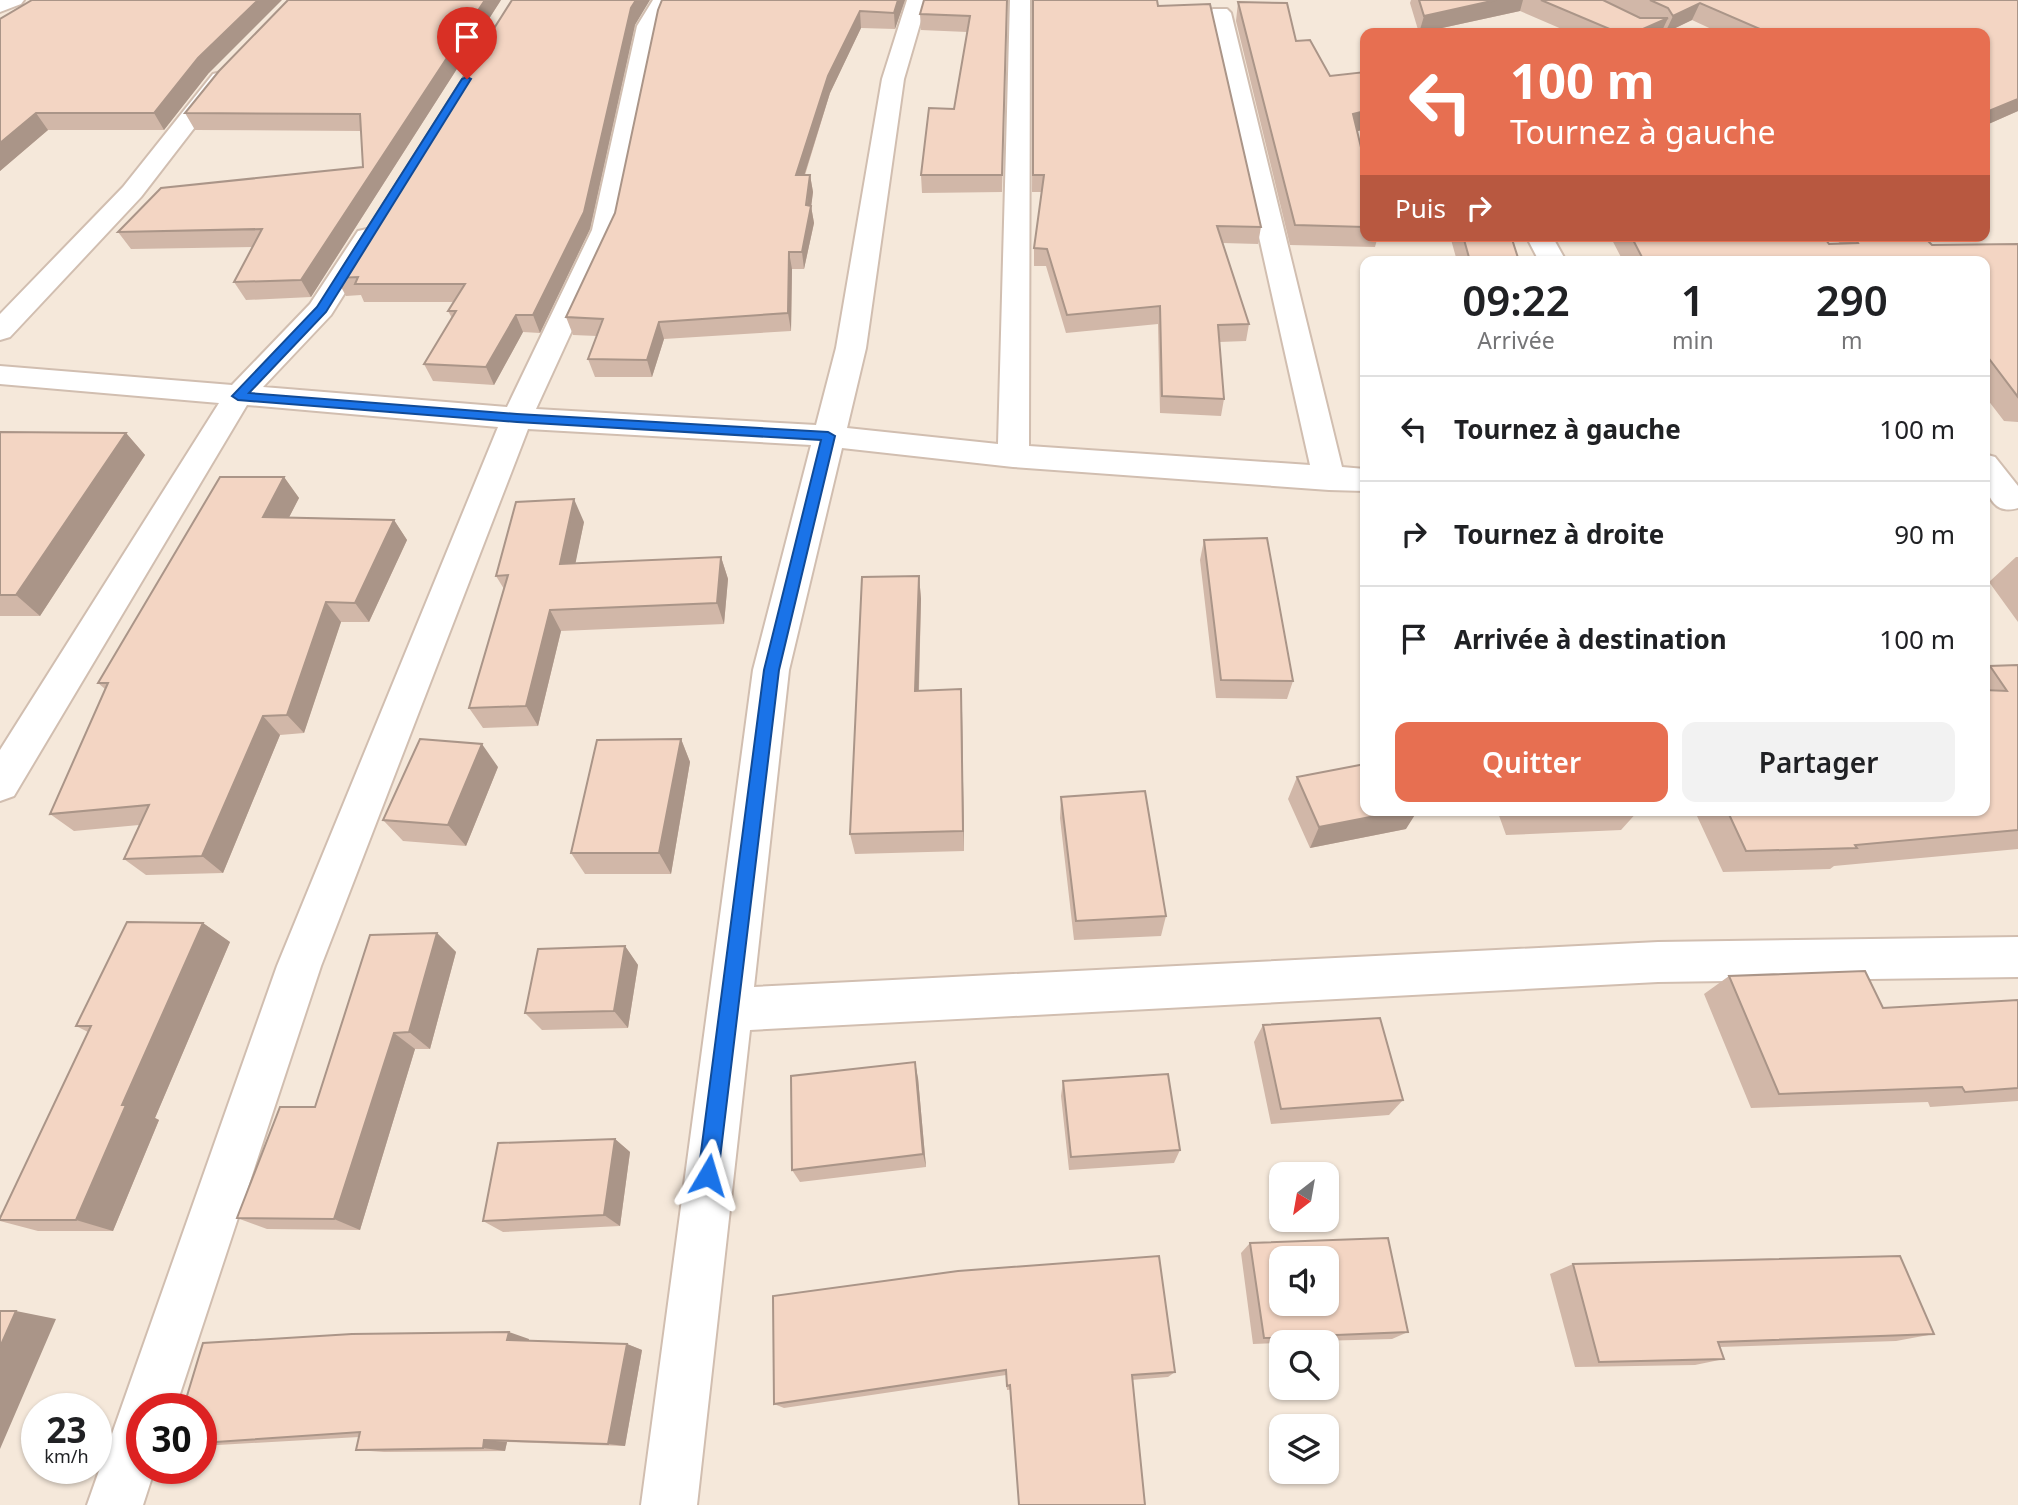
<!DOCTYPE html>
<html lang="fr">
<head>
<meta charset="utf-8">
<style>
	:root { --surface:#fff; --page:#f2f2f2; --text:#202124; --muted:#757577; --line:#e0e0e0; --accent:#e76f51 }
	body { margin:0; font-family:"Noto Sans",sans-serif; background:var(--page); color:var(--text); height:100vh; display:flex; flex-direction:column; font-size:26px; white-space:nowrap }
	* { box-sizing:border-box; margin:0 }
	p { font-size:23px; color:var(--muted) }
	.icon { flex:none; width:38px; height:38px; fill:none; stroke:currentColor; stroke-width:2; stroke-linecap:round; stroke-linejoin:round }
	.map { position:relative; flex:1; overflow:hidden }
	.panel { position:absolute; left:1360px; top:256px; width:630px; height:560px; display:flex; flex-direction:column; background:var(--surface); border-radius:14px; box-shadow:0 2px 5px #0004 }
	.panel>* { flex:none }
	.top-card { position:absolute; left:1360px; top:28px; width:630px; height:214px; border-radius:14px; box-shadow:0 2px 5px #0004; background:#e76f51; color:#fff; overflow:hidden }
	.needle { width:46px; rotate:211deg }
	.fabs { position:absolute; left:1269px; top:1162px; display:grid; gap:14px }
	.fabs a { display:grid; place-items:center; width:70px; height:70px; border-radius:14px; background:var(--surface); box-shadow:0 2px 5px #0004; font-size:35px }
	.speed { position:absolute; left:21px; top:1393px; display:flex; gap:14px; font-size:35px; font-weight:700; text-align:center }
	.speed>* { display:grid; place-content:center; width:91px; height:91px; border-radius:50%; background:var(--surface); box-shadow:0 2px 5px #0004; line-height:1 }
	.speed small { font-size:18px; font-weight:400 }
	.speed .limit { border:10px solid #d22; background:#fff; color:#111 }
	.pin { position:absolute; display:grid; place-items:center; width:60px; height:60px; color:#fff; margin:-72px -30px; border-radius:50% 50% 50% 0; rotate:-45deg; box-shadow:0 0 7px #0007 }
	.pin .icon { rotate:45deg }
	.me { position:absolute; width:77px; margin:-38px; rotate:7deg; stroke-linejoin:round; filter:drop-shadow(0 0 5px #0008) }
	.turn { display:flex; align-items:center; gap:24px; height:147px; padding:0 35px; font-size:32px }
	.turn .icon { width:91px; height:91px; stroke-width:2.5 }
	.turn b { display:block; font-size:49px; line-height:60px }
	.then { display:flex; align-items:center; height:66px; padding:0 35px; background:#0003; gap:14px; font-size:26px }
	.eta { display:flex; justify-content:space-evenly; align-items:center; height:119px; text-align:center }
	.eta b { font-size:42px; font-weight:600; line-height:49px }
	.action { display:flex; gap:14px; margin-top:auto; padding:14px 35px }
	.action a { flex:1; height:80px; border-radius:14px; background:var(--accent); color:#fff; font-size:28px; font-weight:600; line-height:80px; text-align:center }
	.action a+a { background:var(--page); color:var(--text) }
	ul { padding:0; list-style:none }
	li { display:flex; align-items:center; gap:21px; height:105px; padding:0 35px; border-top:2px solid var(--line) }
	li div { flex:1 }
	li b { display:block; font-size:26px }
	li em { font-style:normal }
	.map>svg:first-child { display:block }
	.residential { fill:#f5e8da; fill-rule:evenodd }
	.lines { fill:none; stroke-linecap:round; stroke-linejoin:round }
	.street-casing { stroke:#d1beb0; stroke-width:4 }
	.street { fill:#fff; fill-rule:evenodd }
	.wall { fill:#d1b7a8 }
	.shaded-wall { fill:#aa9588 }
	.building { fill:#f3d5c3; stroke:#aa9588; stroke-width:2; fill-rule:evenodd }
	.route { fill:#1a73e8; stroke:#114b97; stroke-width:2 }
</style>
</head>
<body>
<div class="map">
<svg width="2018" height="1505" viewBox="0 0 2018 1505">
	<rect width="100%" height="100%" fill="#fdf6ec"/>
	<path class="residential" d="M0,0H2018V1505H0ZM1365,33H1984V236H1365ZM1365,261H1984V810H1365ZM1281,1174H1326V1220H1281ZM1281,1258H1326V1304H1281ZM1281,1342H1326V1388H1281ZM37,1409H96V1468H37ZM142,1409H201V1468H142ZM1281,1426H1326V1472H1281Z"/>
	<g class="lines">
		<g class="street-casing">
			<path id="street" d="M0,0H24L21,4L0,12Z
				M653,0H673L659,26L618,230L536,409L816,425L836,348L882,79L907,0H927L904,79L866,348L847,428L998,444L1010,0H1030L1029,446L1310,465L1209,13L1213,9H1227L1231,13L1342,467L1365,469V491L1329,490L1013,467L842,448L789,670L754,987L1658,942L2018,937V977L1658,982L750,1030L697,1505H641L753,670L811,445L528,429L321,966L175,1409H142V1468H155L143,1505H87L277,966L498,427L247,405L14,796L0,801V750L219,403L0,384V366L232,385L310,304L358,231L367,229L376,231L380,237L331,315L263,387L507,407L592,230L637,26Z
				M221,72L229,74L232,79L141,197L10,337L0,340V314L123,187L213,74Z
				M1526,236H1552L1566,261H1539Z
				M1984,454L1995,457L2018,486V508C1984,518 1984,476 1984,454Z"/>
		</g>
		<use href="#street" class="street"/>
	</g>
	<path class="wall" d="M501,0L311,297L246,300L234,282L253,247L131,249L118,232L363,167L361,131L195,130L185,113Z
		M662,0H905L895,29L861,28L830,93L805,175H810L813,192L811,206L814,223L804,269H792L791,331L664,339L652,377H595L588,359L597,336L573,335L566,317L615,213Z
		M1007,0L1002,192L922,193L921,175L954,109L967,32L921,30L920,14Z
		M1033,0L1158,6L1261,227L1258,244L1223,243L1249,324L1246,341L1219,342L1224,399L1221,416L1160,413L1158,324L1066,333L1046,266H1034V248L1042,192H1032Z
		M1411,0H1603L1642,18L1603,0H2018V111L1984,126V33H1720L1692,20L1665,33L1662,30L1661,33H1571L1520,11L1419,33L1410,3Z
		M1238,2L1296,41L1330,76L1365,72V129L1357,131L1365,164V236H1378L1375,247L1290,245L1236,21Z
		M0,19L208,74L164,130H48L0,171Z
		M635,25L590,229L540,333L523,332L494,385L433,381L424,364L452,318L448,311L454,302H364L361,295L346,296L336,278Z
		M1450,236H1511L1519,261H1457Z
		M1610,236H1823L1829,244H1838L1843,236H1923L1932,245L2018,244V422L2004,421L1984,395V261H1623Z
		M0,432L126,433L145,455L40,616H0Z
		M284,477L299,498L289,517L394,520L407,540L369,622H341L304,733L280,735L223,873L146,875L124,859L139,825L74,831L50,814L105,689L98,683Z
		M584,522L575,563L721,557L728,579L724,624L561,631L538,726L483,728L469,708L504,589L496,576Z
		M1204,540L1293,681L1287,699L1216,698L1200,560Z
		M2016,557H2018V622L1989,582Z
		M919,576L921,599L919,691L962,711L964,851L855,854L850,834Z
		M2018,665V849L1834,866L1830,869L1723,872L1697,816L1702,810H1984V670L1990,666Z
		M681,739L690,762L671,874H585L571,853Z
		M498,767L466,846L403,841L383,820Z
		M1297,777L1406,829L1310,848L1288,799Z
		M1061,797L1166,916L1161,936L1074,940L1060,818Z
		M1497,810H1639L1621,830L1506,835Z
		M203,923L230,942L155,1118L159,1120L113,1231H38L0,1221L88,1032L76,1026Z
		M437,933L456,952L430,1049H415L360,1230L267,1229L237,1218Z
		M625,946L638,965L628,1028L542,1030L525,1013Z
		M1729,976L1883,1008L2018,1000V1101L1930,1107L1928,1102L1751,1108L1704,994Z
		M1263,1025L1403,1100L1389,1115L1271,1124L1254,1042Z
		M918,1078L926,1167L800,1182L792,1170Z
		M1063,1081L1180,1150L1174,1163L1069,1170L1061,1096Z
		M615,1139L630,1152L620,1226L503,1232L483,1221Z
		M1250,1243L1408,1332L1392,1339L1281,1342V1343L1253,1344L1241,1253Z
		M1573,1264L1934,1334L1896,1341L1720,1347L1724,1359L1695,1365L1575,1367L1550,1274Z
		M773,1296L1175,1372L1168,1377L1007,1390L1006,1375L784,1408L774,1404Z
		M529,1339V1340L627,1344L642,1350L625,1446L507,1442L505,1451L384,1452L356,1450L359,1437L201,1446V1409Z"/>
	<path class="shaded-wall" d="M258,0H282L208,74L164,130L154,113L198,58Z
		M485,0H501L311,297L301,280Z
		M636,0H650L635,25L590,229L540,333L533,315L631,8Z
		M898,0H905L895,29L894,13Z
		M1496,0H1523L1520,11L1419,33L1424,16Z
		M1700,3L1692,20L1665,33L1673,16Z
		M860,11L861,28L830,93L799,192L796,175L828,76Z
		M1668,18L1661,33H1634Z
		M2018,99V111L1984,126V113Z
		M1365,111V129L1348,134L1353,114Z
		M36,113L48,130L0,171V143Z
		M810,175L813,192L811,208V206L814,223L804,269L802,252Z
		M789,252L792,269L791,331L788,313Z
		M516,315L523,332L494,385L486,367Z
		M659,322L664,339L652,377L647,360Z
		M126,433L145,455L40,616L16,595Z
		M284,477L299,498L279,537L263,517Z
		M574,499L584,522L571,585L560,564Z
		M394,520L407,540L369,622L355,603Z
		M721,557L728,579L724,624L717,603Z
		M919,576L921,599L918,712L915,691Z
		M326,602L341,622L304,733L287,715Z
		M550,610L561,631L538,726L526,706Z
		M961,689L962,711L964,851L963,831Z
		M263,716L280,735L223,873L202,856Z
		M681,739L690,762L671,874L659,853Z
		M482,744L498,767L466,846L448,825Z
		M1406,810H1418L1406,829L1310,848L1319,827Z
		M203,923L230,942L155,1118L159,1120L113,1231L76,1220L122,1105Z
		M437,933L456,952L430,1049L409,1032Z
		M625,946L638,965L628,1028L614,1011Z
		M394,1033L415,1049L360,1230L334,1219Z
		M915,1062L918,1078L926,1167L923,1154Z
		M615,1139L630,1152L620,1226L604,1215Z
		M16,1311L56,1319L0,1449V1347Z
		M509,1332L529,1339L528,1346L507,1340Z
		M627,1344L642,1350L625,1446L608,1444Z
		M484,1440L507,1442L505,1451L483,1448Z"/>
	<path class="building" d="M32,0H258L198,58L154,113H36L0,143V19Z
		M288,0H485L301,280L234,282L262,229L118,232L161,188L363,167L360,114L185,113L219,71Z
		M512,0H636L631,8L584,212L533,315H516L486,367L424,364L456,311H448L465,284H355L358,277L336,278Z
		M662,0H898L894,13L860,11L828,76L796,175H810L806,205L811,206L802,252H789L788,313L659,322L647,360L588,359L603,319L566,317L615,213L658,10Z
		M924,0H1007L1002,175H921L929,108L954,109L970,16L920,14Z
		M1033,0H1157L1158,6L1210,4L1261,227L1217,226L1249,324L1218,325L1224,399L1162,396L1160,306L1067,315L1047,249L1034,248L1044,175H1033Z
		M1419,0H1496L1424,16Z
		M1541,0H1603L1640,18H1668L1634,33H1619Z
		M1650,0H2018V99L1984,113V33H1769L1700,3L1673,16L1668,8Z
		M1238,2L1287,3L1296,41L1310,40L1330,76L1365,72V111L1353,114L1365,164V227L1295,225Z
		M1463,236H1511L1519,261H1470Z
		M1631,236H1823L1829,244L1858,243L1854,236H1923L1932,245L2018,244V397L1984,352V261H1644Z
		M0,432L126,433L16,595H0Z
		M220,477H284L263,517L394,520L355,603L326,602L287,715L263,716L202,856L124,859L149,805L50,814L108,683H98Z
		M574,499L560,564L721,557L717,603L550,610L526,706L469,708L508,575L496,576L516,502Z
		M1267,538L1293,681L1221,680L1204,540Z
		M919,576L915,691L961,689L963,831L850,834L862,577Z
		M2018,665V830L1855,845L1857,848L1746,851L1727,810H1984V690L2007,691L1990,666Z
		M420,739L482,744L448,825L383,820Z
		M681,739L659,853H571L597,740Z
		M1365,764V810H1406L1319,827L1297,777Z
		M1145,791L1166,916L1076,921L1061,797Z
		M1521,810H1592L1522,813Z
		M127,922L203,923L122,1105H126L76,1220H0V1218L91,1026H76Z
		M437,933L409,1032L394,1033L334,1219L237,1218L280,1107H315L370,935Z
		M625,946L614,1011L525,1013L538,949Z
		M1865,971L1883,1008L2018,1000V1088L1965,1092L1962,1087L1779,1094L1729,976Z
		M1380,1018L1403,1100L1281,1109L1263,1025Z
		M915,1062L923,1154L792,1170L791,1076Z
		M1168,1074L1180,1150L1071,1157L1063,1081Z
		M615,1139L604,1215L483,1221L498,1143Z
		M1388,1238L1408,1332L1264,1338L1250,1243ZM1281,1258H1326V1304H1281Z
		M1159,1256L1175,1372L1132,1375L1145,1505H1019L1010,1385L1007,1386L1006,1370L774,1404L773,1296L958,1271Z
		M1900,1256L1934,1334L1718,1342L1724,1359L1599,1362L1573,1264Z
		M0,1311H16L0,1347Z
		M509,1332L507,1340L627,1344L608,1444L484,1440L483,1448L356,1450L360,1432L201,1443V1409H183L203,1343L352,1334Z"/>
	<path class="route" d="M467,77L471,79L326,312L249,393L517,414L828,432L835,436L779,670L718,1175L715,1182L708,1185L701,1182L698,1175L764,670L821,440L517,422L238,400L232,396L317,307L462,79Z"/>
</svg>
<div class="fabs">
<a><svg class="needle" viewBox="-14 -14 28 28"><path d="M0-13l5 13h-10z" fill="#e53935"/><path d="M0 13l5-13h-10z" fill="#757577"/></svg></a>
<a><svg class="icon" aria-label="sound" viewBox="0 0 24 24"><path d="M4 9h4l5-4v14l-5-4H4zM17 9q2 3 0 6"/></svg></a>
<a><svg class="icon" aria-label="search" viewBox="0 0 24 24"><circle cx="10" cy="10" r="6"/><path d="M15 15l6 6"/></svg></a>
<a><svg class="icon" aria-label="layers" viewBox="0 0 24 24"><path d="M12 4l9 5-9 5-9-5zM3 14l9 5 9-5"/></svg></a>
</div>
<div class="speed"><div>23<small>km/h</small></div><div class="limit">30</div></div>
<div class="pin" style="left:467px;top:79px;background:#d93025"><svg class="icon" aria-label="arrive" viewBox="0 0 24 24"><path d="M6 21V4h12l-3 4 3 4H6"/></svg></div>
<svg class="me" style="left:708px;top:1175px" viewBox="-20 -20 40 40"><path d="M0-17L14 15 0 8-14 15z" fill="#1a73e8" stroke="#fff" stroke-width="4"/></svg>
<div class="top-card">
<div class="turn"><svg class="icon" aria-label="left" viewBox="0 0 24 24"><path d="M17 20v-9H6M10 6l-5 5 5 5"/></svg><div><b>100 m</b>Tournez à gauche</div></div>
<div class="then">Puis<svg class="icon" aria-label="right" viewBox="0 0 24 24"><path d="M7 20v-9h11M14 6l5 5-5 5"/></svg></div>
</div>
<section class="panel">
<div class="eta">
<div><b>09:22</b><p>Arrivée</p></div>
<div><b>1</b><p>min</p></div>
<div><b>290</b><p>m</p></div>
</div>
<ul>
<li><svg class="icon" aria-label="left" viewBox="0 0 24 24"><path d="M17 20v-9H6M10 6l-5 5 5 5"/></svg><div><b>Tournez à gauche</b></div><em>100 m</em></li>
<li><svg class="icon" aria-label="right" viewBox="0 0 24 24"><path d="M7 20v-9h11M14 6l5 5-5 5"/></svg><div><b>Tournez à droite</b></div><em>90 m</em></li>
<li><svg class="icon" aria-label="arrive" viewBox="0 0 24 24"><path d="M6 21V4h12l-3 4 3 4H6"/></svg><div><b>Arrivée à destination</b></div><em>100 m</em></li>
</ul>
<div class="action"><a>Quitter</a><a>Partager</a></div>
</section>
</div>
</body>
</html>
